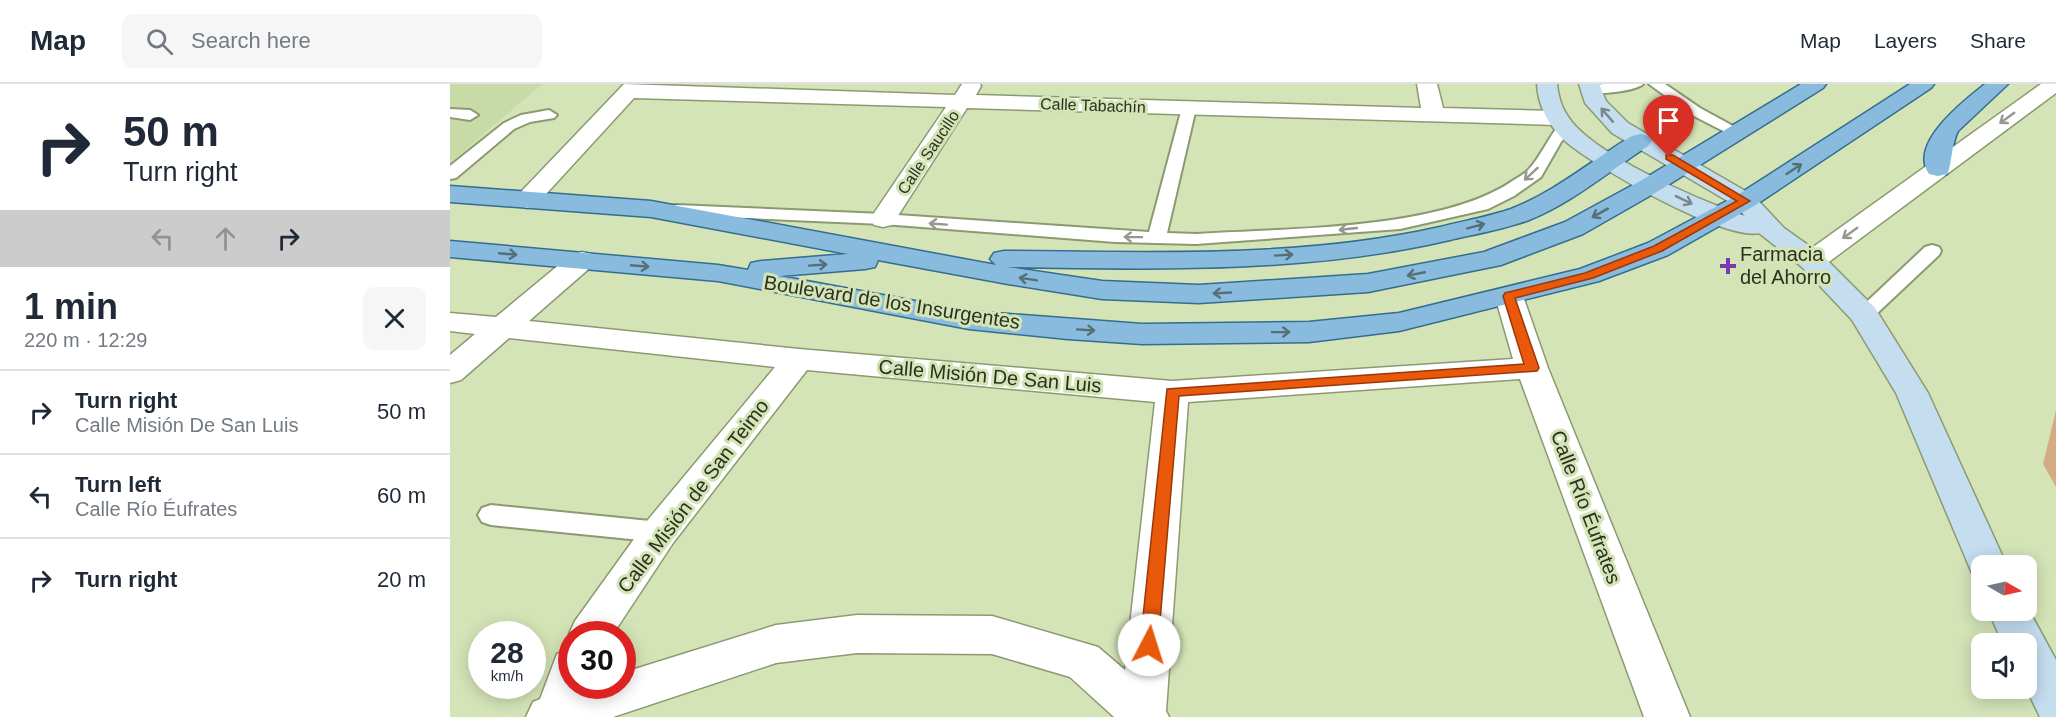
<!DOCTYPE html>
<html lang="en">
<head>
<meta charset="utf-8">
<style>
	:root { --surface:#fff; --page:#f6f6f7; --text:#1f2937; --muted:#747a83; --line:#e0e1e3 }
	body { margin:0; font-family:Helvetica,sans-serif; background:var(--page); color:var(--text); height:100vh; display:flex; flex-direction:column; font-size:22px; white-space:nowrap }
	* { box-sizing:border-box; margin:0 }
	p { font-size:20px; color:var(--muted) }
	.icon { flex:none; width:33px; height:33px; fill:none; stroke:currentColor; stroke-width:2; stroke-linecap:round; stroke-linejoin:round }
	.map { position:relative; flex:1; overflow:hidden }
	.drawer { display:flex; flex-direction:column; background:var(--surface); width:450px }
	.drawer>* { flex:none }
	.top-card { background:#fff; color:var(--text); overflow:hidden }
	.needle { width:39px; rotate:99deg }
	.fabs { position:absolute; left:1521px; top:471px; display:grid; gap:12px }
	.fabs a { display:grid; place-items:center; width:66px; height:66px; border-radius:12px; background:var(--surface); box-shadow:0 3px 15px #0003; font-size:30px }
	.speed { position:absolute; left:18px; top:537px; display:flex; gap:12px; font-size:30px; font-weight:700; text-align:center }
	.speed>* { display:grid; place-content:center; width:78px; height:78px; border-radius:50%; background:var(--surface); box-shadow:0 3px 15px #0003; line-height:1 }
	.speed small { font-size:15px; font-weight:400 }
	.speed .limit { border:9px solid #d22; background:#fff; color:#111 }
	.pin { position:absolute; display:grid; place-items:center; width:51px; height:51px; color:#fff; margin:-62px -26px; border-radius:50% 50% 50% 0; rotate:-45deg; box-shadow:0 0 6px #0007 }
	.pin .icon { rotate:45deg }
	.me { position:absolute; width:66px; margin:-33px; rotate:5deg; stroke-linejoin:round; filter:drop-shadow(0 0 4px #0008) }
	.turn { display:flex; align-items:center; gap:21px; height:126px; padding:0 24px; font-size:27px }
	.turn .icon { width:78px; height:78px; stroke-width:2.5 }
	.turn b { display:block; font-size:42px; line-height:51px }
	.lanes { display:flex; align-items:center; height:57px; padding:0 24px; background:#0003; justify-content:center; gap:30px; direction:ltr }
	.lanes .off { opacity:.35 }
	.round { display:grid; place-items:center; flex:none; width:63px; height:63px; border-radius:12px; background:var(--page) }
	.overview { display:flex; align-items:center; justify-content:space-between; height:102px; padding:0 24px }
	h1 { font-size:36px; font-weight:600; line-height:45px }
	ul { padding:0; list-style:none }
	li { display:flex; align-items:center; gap:18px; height:84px; padding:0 24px; border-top:2px solid var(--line) }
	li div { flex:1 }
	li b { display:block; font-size:22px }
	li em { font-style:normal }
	header { display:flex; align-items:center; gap:36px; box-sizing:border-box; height:84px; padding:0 30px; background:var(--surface); border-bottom:2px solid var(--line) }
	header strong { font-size:28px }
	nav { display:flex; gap:33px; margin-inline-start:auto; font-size:21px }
	.search { width:420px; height:54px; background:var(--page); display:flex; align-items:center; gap:15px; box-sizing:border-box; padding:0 21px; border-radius:12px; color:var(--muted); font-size:22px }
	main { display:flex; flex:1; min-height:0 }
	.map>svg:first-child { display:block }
	.built { fill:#c8daa6 }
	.green { fill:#d5ab85 }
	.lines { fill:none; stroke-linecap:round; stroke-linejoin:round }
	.service-casing { stroke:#8b9a70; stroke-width:4 }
	.minor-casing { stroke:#8b9a70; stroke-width:3 }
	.secondary-casing { stroke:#8b9a70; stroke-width:3 }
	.primary-casing { stroke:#356d8e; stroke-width:3 }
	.service { fill:#fff; fill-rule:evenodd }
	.minor { fill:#fff; fill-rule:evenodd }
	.secondary { fill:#c4ddef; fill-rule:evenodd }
	.primary { fill:#89bbdf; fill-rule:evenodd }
	.oneway { stroke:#788787 }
	.oneway2 { stroke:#95988f }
	.oneway3 { stroke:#556f75 }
	.route { fill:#ea580c; stroke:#983908; stroke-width:1.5 }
	.poi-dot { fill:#773bb1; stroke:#d4e4b7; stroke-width:2 }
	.labels { text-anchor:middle; stroke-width:6; stroke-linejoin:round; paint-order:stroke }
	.far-street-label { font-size:16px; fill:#2b311f; stroke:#d4e4b7 }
	.poi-label { font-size:20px; fill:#2b311f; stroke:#d4e4b7; text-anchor:start }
	.street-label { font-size:20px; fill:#2b311f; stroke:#d4e4b7 }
</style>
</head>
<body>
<header>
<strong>Map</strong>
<div class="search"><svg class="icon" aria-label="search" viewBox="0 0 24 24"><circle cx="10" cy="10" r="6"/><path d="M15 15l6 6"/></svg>Search here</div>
<nav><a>Map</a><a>Layers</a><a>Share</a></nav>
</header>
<main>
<section class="drawer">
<div class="top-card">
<div class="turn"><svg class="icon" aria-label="right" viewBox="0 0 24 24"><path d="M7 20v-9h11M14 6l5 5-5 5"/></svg><div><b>50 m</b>Turn right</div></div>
<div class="lanes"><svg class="icon off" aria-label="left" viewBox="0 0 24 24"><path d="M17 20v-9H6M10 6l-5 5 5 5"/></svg><svg class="icon off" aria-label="ahead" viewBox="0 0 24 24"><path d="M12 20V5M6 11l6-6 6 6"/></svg><svg class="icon" aria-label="right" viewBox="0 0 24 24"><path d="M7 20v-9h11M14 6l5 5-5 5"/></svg></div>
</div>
<div class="overview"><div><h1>1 min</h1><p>220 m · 12:29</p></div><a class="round"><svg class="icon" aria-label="close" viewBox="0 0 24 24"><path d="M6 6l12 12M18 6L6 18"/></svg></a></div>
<ul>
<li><svg class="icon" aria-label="right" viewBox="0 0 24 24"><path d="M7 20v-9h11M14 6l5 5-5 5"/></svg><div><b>Turn right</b><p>Calle Misión De San Luis</p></div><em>50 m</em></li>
<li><svg class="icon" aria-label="left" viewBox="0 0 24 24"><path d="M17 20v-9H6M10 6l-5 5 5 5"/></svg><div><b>Turn left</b><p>Calle Río Éufrates</p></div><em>60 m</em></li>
<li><svg class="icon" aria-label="right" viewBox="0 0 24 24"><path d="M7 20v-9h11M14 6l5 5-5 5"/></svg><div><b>Turn right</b></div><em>20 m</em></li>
</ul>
</section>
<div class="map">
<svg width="1606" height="633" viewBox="0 0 1606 633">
	<rect width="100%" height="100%" fill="#d4e4b7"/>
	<path class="built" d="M0,0H92L0,79Z"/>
	<path class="green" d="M1606,326V403L1593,380Z"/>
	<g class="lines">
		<g class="service-casing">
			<path id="service" d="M1153,0H1193C1186,7 1140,13 1133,6L1135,3Z
				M1199,0H1215L1250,24L1294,48L1286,53L1281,51L1240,30Z
				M739,20L746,24L717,149L746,150C835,144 991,147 1064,96C1069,93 1075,90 1079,85C1091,72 1098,54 1110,40H1120L1123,43L1111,58L1091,93L1064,112L1038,125L950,145L746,160L665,158L433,140L227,131L221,130L218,126L221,122L227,121L433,130L699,148L732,24Z
				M0,25L20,26L28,31L20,36L0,33Z
				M99,26L107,31L104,34L80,38L64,45L6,94L0,95V82L54,39L71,31Z
				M1482,161L1489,163L1491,167L1489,171L1421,235L1414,237L1407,235L1404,231L1407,227L1475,163Z
				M41,421L210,438L219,441L223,448L219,455L210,458L41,441L32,438L28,431L32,424Z"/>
		</g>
		<g class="minor-casing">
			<path id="minor" d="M174,0L505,11L512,0H530L531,2L526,11L971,24L967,0H987L993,24L1107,27L1115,29L1118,34L1115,39L1107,41L517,24L442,141L433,143L424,141L420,135L496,23L184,14L86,121L77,124L68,121L64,116L68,111Z
				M1591,0H1606V9L1372,183L1362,185L1352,183L1348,177L1352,171Z
				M132,168L142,170L146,176L142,182L79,237L349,265L722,297L1063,275L1045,212L1049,206L1059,203L1069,206L1073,212L1098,284L1240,633H1194L1070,295L738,318L716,627L719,633H664L620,593L542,570L407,569L326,579L163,633H76L83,618L90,615L107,570L122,564V602H172V589L326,541L407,531L542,532L648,563L675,586L705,318L357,286L223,459L163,550H122V555L119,550L125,537L197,437L325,283L59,254L11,296L0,299V271L25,250L0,247V229L46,233L122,170Z"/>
		</g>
		<g class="secondary-casing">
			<path id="secondary" d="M1087,0H1107C1108,10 1111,22 1117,31C1140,70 1251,117 1295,132L1286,122L1162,49L1135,19L1129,0H1149L1156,17L1178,39L1304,112L1334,144L1372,171L1425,224L1478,309L1557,482H1532V496L1524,494L1446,309L1402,236L1352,183L1309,149C1274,157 1143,82 1115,57C1099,42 1088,22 1087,0Z
				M1576,521L1606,576V633H1590L1576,604V560H1553L1538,526H1576Z"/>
		</g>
		<g class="primary-casing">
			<path id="primary" d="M1351,0H1376L1373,4L1210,106L1133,150L1051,181L918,208L749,219L652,215L558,200L428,176L425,183L415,185L330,192L519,227L692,240L859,238L949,229L1130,185L1198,159L1286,112L1460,0H1484L1481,4L1304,122L1218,171L1149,197L949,247L859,258L692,260L618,255L519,245L268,197L0,173V157L268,181L298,186L301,179L311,177L398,170L201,133L0,118V102L201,117L546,181L540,175L544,169L554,167C699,168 847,175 990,143C1013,137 1038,133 1061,125C1105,108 1142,76 1182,52L1190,50L1198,52L1202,57L1198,62C1159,87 1122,119 1079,136C1054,145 1026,150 1000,156C854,190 705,185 557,183L652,197L749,201L918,190L1034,168L1115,138L1192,96Z
				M1535,0H1558L1508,47C1501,61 1502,82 1497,90L1488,92L1479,90C1458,59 1515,16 1535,0Z"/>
		</g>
		<use href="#service" class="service"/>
		<use href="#minor" class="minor"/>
		<use href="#secondary" class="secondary"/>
		<use href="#primary" class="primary"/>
	</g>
	<defs><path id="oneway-shaft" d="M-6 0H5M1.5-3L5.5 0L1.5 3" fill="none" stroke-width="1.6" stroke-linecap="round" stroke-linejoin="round" transform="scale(1.5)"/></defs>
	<g class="oneway">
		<use href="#oneway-shaft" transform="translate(1157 31) rotate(-131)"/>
		<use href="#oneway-shaft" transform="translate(1234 116) rotate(26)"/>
	</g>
	<g class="oneway2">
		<use href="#oneway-shaft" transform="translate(1557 34) rotate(144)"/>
		<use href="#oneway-shaft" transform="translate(1081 90) rotate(137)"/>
		<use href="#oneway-shaft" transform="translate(488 140) rotate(-176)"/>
		<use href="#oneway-shaft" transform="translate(898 145) rotate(174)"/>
		<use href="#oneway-shaft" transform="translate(1400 149) rotate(144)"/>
		<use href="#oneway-shaft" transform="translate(683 153) rotate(-179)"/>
	</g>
	<g class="oneway3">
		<use href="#oneway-shaft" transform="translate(1344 85) rotate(-33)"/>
		<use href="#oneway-shaft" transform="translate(1150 129) rotate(151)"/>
		<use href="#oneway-shaft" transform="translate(1026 142) rotate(-15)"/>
		<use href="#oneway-shaft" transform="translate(58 170) rotate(5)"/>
		<use href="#oneway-shaft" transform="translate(834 171) rotate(-4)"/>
		<use href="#oneway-shaft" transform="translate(368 181) rotate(-4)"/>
		<use href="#oneway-shaft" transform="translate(190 182) rotate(5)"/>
		<use href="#oneway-shaft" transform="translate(966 190) rotate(169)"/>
		<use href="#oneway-shaft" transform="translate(578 195) rotate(-171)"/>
		<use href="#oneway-shaft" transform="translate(772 209) rotate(177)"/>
		<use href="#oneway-shaft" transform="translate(636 246) rotate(4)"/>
		<use href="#oneway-shaft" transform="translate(831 248) rotate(-1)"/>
	</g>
	<path class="route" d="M1216,71H1223L1300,117L1212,167L1143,194L1065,214L1089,284L1087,287L729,312L708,561L705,566L699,569L693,566L690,561L717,305L1074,280L1053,212L1055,209L1135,189L1204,162L1287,117L1216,75Z"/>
	<path class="poi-dot" d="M1275 173h6v6h6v6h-6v6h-6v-6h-6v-6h6z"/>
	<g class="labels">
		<g class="far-street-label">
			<text transform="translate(643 21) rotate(2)" y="6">Calle Tabachín</text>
			<text transform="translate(478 68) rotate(-56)" y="6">Calle Saucillo</text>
		</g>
		<g class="poi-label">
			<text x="1290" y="177">Farmacia<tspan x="1290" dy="23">del Ahorro</tspan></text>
		</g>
		<g class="street-label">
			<text transform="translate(442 218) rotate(9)" y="7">Boulevard de los Insurgentes</text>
			<text transform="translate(540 292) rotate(5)" y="7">Calle Misión De San Luis</text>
			<text transform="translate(243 412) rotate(-53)" y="7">Calle Misión de San Teimo</text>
			<text transform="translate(1136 423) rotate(69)" y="7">Calle Río Éufrates</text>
		</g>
	</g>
</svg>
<div class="fabs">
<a><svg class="needle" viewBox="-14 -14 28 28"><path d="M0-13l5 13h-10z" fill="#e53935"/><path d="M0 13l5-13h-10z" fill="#747a83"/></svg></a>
<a><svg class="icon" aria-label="sound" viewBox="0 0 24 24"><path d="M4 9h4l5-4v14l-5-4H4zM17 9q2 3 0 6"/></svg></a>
</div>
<div class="speed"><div>28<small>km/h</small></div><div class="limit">30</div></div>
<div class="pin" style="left:1219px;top:73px;background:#d93025"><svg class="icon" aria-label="arrive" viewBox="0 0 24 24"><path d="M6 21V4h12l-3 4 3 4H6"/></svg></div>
<svg class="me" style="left:699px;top:561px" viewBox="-20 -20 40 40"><circle r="19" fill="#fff"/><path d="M0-13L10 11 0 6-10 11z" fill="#ea580c"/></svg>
</div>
</main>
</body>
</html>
